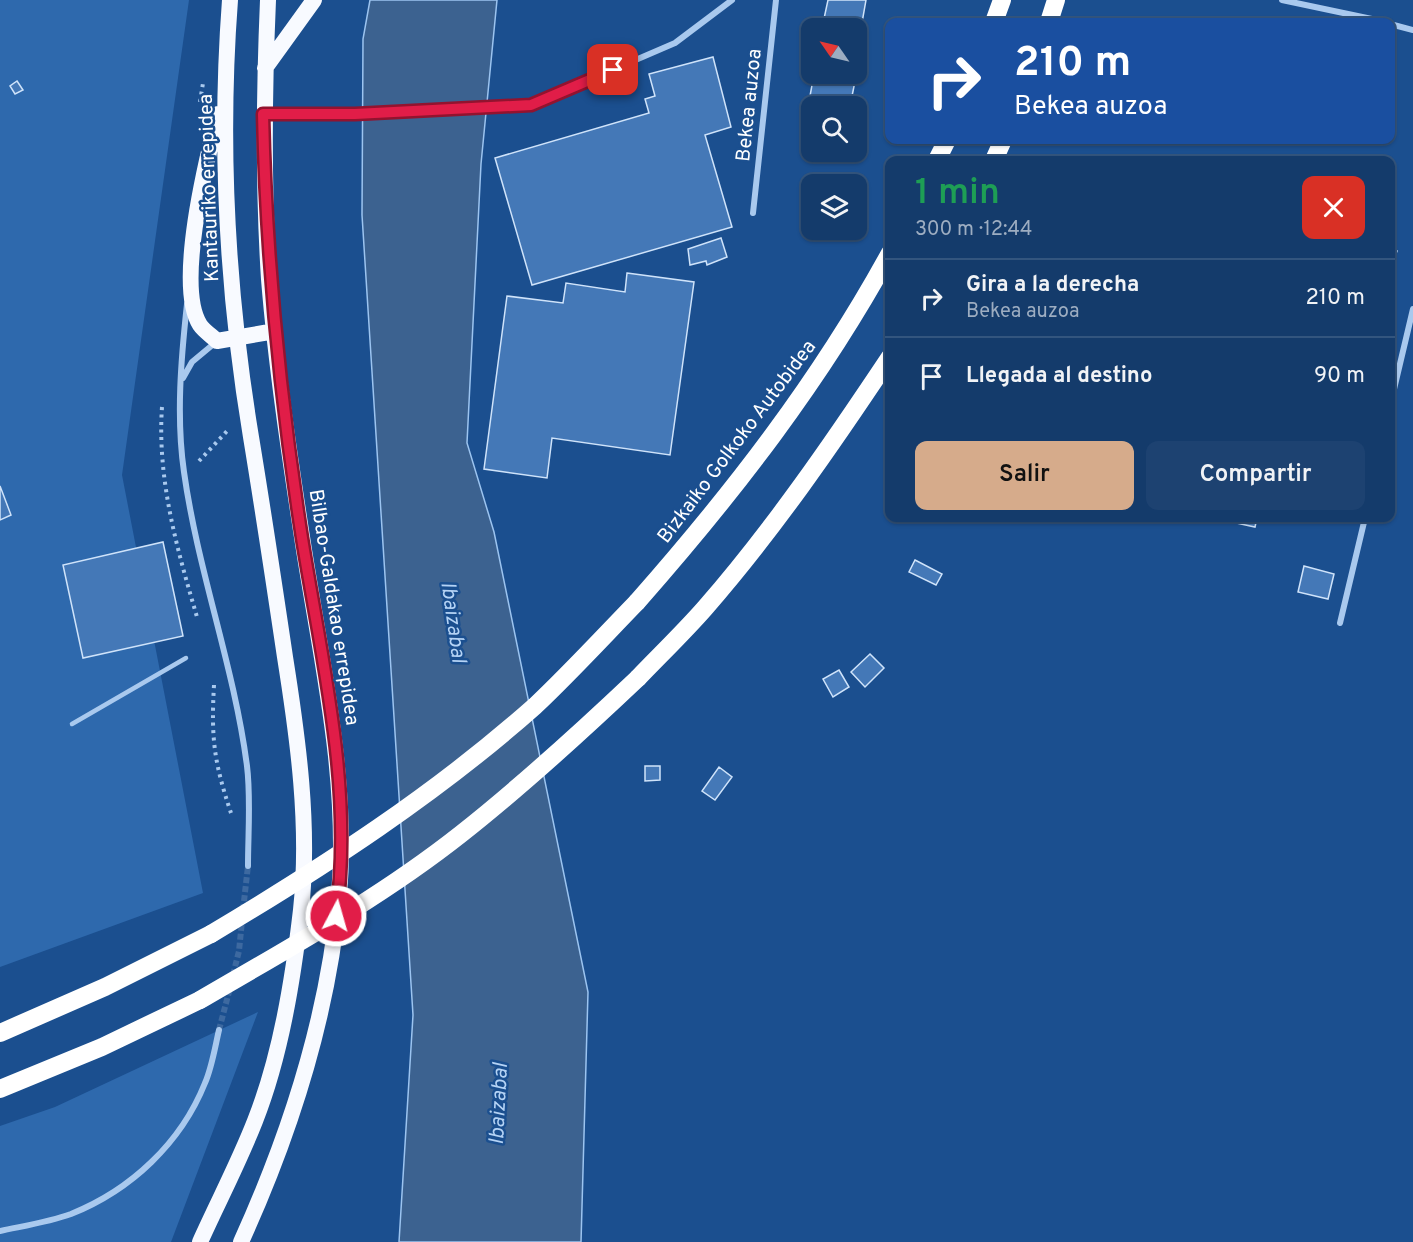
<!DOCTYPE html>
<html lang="es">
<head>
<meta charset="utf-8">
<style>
	:root { --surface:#143b6b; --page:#1d4271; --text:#f1f3f6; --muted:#9dadc1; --line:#33557e; --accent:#d6ab8b }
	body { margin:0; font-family:Overpass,sans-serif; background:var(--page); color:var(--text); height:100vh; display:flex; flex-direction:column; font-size:22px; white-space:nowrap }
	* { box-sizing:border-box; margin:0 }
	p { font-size:20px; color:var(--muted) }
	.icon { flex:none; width:33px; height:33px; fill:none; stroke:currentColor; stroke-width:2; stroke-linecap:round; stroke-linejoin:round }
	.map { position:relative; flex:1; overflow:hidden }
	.drawer { position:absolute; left:885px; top:156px; width:510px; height:366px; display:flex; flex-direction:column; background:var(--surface); border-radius:12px; box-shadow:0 2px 4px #0004,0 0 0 2px var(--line) }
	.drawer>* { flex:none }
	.banner { position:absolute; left:885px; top:18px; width:510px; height:126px; border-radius:12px; box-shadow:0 2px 4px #0004,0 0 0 2px var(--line); background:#1a4fa0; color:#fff; overflow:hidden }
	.needle { width:39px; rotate:304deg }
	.fabs { position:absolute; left:801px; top:18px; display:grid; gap:12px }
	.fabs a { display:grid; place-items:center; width:66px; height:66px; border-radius:12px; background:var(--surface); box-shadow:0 2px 4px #0004,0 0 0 2px var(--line); font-size:30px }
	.pin { position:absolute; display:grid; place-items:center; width:51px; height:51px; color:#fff; margin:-26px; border-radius:12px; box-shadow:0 3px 9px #0006 }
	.me { position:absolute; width:66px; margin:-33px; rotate:6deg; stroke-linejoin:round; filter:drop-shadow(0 0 4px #0008) }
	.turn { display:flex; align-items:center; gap:21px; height:126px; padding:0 30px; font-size:27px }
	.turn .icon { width:78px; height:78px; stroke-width:2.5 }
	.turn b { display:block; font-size:42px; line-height:51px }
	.round { display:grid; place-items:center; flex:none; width:63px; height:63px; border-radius:12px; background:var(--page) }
	.headline { display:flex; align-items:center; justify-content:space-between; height:102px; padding:0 30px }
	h1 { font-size:36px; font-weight:600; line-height:45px; color:#1e9e55 }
	.action { display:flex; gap:12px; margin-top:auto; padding:12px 30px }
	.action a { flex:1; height:69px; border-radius:12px; background:var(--accent); color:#111; font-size:24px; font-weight:600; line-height:69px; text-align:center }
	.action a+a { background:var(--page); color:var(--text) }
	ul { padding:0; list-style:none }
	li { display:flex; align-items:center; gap:18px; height:78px; padding:0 30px; border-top:2px solid var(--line) }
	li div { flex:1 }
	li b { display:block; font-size:22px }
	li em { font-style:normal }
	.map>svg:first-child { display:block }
	.green { fill:#2e69ad }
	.water { fill:#3c6290; stroke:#9cc4f0; stroke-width:1.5 }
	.building { fill:#4478b7; stroke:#cfe3fa; stroke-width:1.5 }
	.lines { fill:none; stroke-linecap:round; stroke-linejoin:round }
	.minor-tunnel { stroke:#3d69a0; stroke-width:6; stroke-dasharray:6 3; stroke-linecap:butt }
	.path { stroke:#a9c9ee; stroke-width:4; stroke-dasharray:3 4.5; stroke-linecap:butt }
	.service { stroke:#a9c9ee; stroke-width:4.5 }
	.minor { stroke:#a9c9ee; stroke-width:6 }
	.trunk { stroke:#f8faff; stroke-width:16 }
	.motorway { stroke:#fff; stroke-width:18 }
	.motorway-bridge { stroke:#fff; stroke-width:18 }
	.route-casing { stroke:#92132f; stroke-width:15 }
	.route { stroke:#e11d48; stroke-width:10 }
	.labels { text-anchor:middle; stroke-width:5; stroke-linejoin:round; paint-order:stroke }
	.street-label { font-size:20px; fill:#fff; stroke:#1b4f8f }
	.water-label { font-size:21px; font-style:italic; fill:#b5d3f5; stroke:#1b4f8f }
</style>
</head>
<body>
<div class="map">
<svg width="1413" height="1242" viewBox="0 0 1413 1242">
	<rect width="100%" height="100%" fill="#1b4f8f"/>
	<path class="green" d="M0,0H189L122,475L203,893L0,967Z
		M258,1012L171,1242H0V1126L55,1107Z"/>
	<path class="water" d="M370,0H497L481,164L467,443L494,532L588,992L581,1242H399L413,1015L362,215L363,39Z"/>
	<path class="building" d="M828,0H866L857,51L861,52L850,106H812V119L806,118L814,74H856V28H822Z
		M713,57L731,127L705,135L732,227L532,285L495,158L649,113L645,99L655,96L649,74Z
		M17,81L23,90L15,94L10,86Z
		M721,238L727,257L707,265L706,261L690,265L688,249Z
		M1390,249L1397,251L1390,270Z
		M627,273L694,282L670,455L552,438L547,478L484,469L507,296L563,303L566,283L625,292Z
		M0,486L11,515L0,520Z
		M1237,518H1257L1255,527L1236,523Z
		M163,542L183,636L83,658L63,565Z
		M915,560L942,574L936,585L909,572Z
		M1304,566L1334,574L1328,599L1298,592Z
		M870,654L884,668L865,687L851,672Z
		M839,670L849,687L833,697L823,679Z
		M645,766H660V780L645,781Z
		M719,767L732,777L715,800L702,791Z"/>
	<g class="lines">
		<path class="minor-tunnel" d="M243,910L248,866
			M233,975L239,951L242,921
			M219,1030L230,988"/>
		<path class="path" d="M200,102L203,83
			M162,407C157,479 177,549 197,617
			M199,461L229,429
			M214,685C211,739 214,762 231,813"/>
		<path class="service" d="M72,724L186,658"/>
		<path class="minor" d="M1282,0L1386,22
			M1390,24L1413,30
			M267,114H355L531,105L675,43L732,0
			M753,213L776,0
			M187,304C181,359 176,417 184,472C198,572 234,666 247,766C251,798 248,834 248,866
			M183,378L192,362L216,342
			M1390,406L1413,309
			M1340,623L1365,518
			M0,1231C23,1226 49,1222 71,1214C131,1190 181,1143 205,1083C212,1067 215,1047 219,1030"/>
		<path class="trunk" d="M265,68L314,0
			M218,114C207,158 175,286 200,325C204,331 212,336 217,341L275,331
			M200,1242C218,1202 239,1162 255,1121C281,1055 293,979 301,910C310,826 298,739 285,657C274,583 263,510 251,437C227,292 219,146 230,0
			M241,1242C291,1132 328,1017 339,896C349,775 320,656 302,537C289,452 276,365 269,279C263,186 264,93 268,0"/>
		<path class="motorway" d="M994,22L1002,0
			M1049,22L1056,0
			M937,160L947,140
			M994,160L1003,140
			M637,602C733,493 820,381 890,253
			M638,678C660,655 684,632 705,608C773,530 832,444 890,357
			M0,1033L105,987L211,934
			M0,1089L102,1047L200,1000"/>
		<path class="motorway-bridge" d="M211,934C325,866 436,794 535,706C570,673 603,637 637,602
			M200,1000C289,948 380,898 461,834C523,785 581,732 638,678"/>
	</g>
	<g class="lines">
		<g class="route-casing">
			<path id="route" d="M336,916C354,790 322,662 302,538C280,397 266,256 263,114H355L531,105L613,70"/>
		</g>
		<use href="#route" class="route"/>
	</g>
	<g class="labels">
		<g class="street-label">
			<text transform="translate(748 105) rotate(-84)" y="7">Bekea auzoa</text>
			<text transform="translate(208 188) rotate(-92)" y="7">Kantauriko errepidea</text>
			<text transform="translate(736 441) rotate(-53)" y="7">Bizkaiko Golkoko Autobidea</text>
			<text transform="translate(335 607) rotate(81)" y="7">Bilbao-Galdakao errepidea</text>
		</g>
		<g class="water-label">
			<text transform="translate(454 622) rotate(82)" y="7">Ibaizabal</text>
			<text transform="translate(498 1104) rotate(-87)" y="7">Ibaizabal</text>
		</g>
	</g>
</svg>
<div class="fabs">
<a><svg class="needle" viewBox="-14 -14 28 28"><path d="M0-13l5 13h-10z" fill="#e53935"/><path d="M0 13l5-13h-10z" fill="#9dadc1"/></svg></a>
<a><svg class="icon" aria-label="search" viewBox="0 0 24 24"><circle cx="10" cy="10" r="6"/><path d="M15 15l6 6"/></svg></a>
<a><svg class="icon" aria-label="layers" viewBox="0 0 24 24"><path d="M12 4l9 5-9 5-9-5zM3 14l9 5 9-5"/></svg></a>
</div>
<div class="pin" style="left:613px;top:70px;background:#d93025"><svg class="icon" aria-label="arrive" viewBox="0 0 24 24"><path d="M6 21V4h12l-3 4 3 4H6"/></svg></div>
<svg class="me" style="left:336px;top:916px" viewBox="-20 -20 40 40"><circle r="17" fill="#e11d48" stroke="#fff" stroke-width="3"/><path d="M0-11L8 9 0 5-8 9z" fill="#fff"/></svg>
<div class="banner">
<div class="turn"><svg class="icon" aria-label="right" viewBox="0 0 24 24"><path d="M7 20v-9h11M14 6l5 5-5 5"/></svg><div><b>210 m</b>Bekea auzoa</div></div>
</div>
<section class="drawer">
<div class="headline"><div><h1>1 min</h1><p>300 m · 12:44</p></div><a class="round" style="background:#d93025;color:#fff"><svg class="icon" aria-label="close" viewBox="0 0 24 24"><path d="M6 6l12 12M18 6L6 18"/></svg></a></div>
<ul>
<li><svg class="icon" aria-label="right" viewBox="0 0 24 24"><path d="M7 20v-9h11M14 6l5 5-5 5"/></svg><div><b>Gira a la derecha</b><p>Bekea auzoa</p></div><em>210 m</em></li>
<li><svg class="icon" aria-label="arrive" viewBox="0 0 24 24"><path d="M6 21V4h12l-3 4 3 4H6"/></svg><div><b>Llegada al destino</b></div><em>90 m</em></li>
</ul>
<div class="action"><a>Salir</a><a>Compartir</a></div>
</section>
</div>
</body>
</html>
